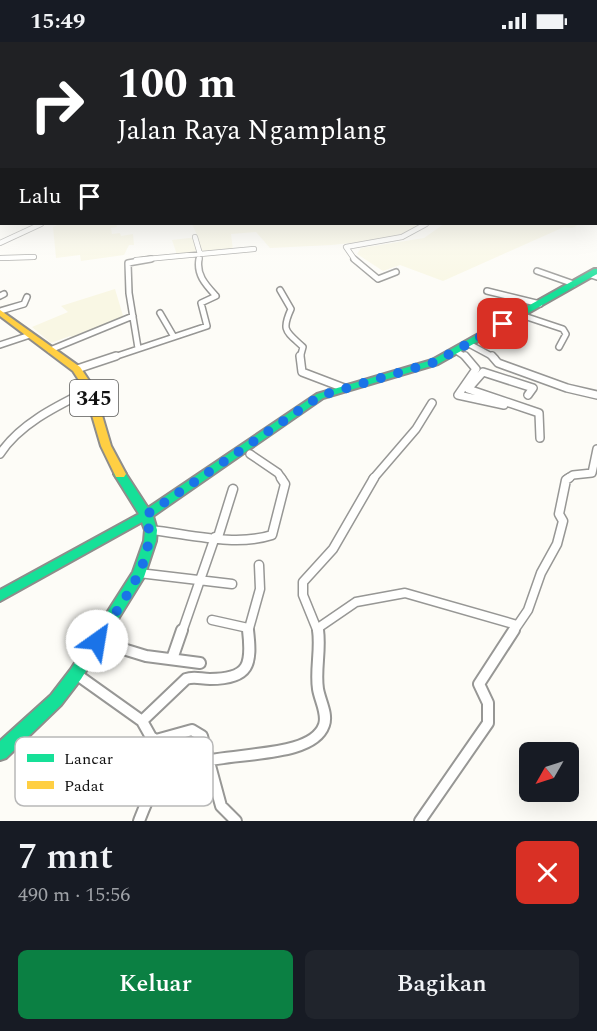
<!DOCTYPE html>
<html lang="id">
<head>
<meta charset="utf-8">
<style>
	:root { --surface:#171b24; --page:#20242c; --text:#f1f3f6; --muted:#9ea1a6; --accent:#0b8043 }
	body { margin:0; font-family:Spectral,serif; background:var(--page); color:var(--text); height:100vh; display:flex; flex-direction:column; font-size:22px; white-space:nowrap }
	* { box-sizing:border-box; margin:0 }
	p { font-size:20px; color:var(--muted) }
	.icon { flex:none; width:33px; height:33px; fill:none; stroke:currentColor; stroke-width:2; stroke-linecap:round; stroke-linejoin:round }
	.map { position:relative; height:779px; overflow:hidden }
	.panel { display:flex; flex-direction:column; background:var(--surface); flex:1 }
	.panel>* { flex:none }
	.top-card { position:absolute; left:0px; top:0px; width:597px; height:183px; box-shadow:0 6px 24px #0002; background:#202124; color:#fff; overflow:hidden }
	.needle { width:39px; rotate:231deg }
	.buttons { position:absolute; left:519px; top:700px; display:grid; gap:12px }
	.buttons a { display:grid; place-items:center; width:60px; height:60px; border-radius:9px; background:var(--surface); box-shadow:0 6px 24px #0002; font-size:30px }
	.pin { position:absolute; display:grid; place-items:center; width:51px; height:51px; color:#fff; margin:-26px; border-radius:12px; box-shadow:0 3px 9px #0006 }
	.me { position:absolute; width:66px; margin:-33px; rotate:32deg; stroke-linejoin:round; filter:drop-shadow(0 0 4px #0008) }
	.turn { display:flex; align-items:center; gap:21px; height:126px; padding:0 18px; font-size:27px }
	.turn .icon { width:78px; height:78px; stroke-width:2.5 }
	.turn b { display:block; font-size:42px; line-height:51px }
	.then { display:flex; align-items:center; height:57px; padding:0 18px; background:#0003; gap:12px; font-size:22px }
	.round { display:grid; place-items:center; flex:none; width:63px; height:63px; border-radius:9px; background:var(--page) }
	.overview { display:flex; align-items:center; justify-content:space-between; height:102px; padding:0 18px }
	h1 { font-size:36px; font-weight:600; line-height:45px }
	.action { display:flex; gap:12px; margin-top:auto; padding:12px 18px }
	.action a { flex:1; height:69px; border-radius:9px; background:var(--accent); color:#fff; font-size:24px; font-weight:600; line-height:69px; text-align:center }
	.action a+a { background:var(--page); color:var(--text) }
	.status { display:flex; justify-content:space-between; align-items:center; height:42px; padding:0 30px; background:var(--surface); direction:ltr }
	.status svg { height:16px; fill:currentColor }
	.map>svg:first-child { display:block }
	.farmland { fill:#f9f7e4 }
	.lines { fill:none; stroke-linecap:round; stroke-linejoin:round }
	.street-far4-casing { stroke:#979795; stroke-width:6 }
	.street-far3-casing { stroke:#979795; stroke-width:8 }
	.street-far2-casing { stroke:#979795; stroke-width:10 }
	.street-far1-casing { stroke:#979795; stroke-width:11 }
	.street-casing { stroke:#979795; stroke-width:14 }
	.fast-casing { stroke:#8e8d8b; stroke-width:4 }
	.slow-casing { stroke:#8e8d8b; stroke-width:4 }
	.street-far4 { stroke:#fffffe; stroke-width:4.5 }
	.street-far3 { stroke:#fffffe; stroke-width:5 }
	.street-far2 { stroke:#fffffe; stroke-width:7 }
	.street-far1 { stroke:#fffffe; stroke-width:8 }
	.street { stroke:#fffffe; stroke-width:10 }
	.fast { fill:#16e098; fill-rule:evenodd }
	.slow { fill:#ffcf43; fill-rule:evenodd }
	.route { stroke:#1a73e8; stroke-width:10; stroke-dasharray:0 18 }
	.labels { text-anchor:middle; stroke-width:6; stroke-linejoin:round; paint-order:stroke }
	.shield { fill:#fff; stroke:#585858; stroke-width:1.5 }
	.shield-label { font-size:21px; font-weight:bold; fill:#111 }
	.key { fill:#fff; stroke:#b8b8b8; stroke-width:1.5 }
	.key-label { font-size:16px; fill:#111 }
</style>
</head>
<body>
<div class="status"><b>15:49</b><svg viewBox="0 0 49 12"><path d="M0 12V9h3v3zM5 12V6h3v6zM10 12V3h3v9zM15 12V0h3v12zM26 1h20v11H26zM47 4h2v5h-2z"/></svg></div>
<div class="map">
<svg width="597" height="779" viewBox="0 0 597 779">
	<rect width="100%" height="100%" fill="#fdfcf7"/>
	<path class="farmland" d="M60,182H116L117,185L111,186L112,192L120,191L121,194L133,192L134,203H129L124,213L81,219L80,213L56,216L53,185Z
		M192,182H423L397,196L332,203L270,206L256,190L231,192L233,208L177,213L172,198L198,195Z
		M444,182H580L572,186L564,185L443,239L400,223L383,229L357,212L361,206L424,196Z
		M115,247L124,277L74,296L70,294L51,301L32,285L68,270L61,264Z"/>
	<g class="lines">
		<g class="street-far4-casing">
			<path id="street-far4" d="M195,195L200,212L199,218
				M0,201L41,182
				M0,216L34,215
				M136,218L254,207
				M355,218L346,205L402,195L426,182"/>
		</g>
		<g class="street-far3-casing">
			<path id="street-far3" d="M354,217L378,237L396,230
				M537,229L574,242
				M591,233L597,235
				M280,248L291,267C281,289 286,289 303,305L300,316
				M487,249L540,262
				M0,254L4,252
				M0,269L24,262L27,255
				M521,273L563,287L566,292L559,305
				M174,295L207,284L201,261L216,254C206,243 196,233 199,217
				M469,302L495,316
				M0,303L30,293
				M138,306L129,251L128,221L151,217
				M50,308L133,274
				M456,309L467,316
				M111,316L174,295L160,271"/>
		</g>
		<g class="street-far2-casing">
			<path id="street-far2" d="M300,314L302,330L344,346
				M465,314L476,327L458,353L504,363
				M492,314L498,321L567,346L597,353
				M77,327L116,314
				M528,353L533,346L483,330L468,347L539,371L540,396
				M0,412C20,381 59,363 91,347
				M250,412L278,431L282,437
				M373,437L416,387L432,361
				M567,437L573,433L592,431L597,407"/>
		</g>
		<g class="street-far1-casing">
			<path id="street-far1" d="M151,488C189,492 235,505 272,493L285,442L281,436
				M218,495L233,447
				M139,531L232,542
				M212,578L248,586
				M318,586L356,560L405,551L517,583
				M182,590L215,495
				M248,590L260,547L259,523
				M318,590L303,553V540L333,507L374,436
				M513,590L528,568L541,531L557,502L563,479L559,472L566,438L569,436"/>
		</g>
		<g class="street-casing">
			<path id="street" d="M97,599L146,614L200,621
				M172,617L182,588
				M76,632L142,679L151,695L156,698L192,688L202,694L221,764L236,779
				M142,679L186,637C194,634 201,637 210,637C250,637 252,622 248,588
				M139,779C145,764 151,747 163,735C198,704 310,724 324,683C328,672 320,659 318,647C315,628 321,608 318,588
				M420,779L488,681V661L479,642L514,588"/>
		</g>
		<g class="fast-casing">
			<path id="fast" d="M594,227H597V232L438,322L323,356L153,474L157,488L156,499L144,535L81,637L61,663L6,716L0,718V699L51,653L71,627L133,530L144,499L145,488L142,480L0,559V548L139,472L114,432L116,429H124L148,466L317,352L432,318Z"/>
		</g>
		<g class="slow-casing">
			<path id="slow" d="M0,268L80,325L94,346L111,404L126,432L124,435H116L101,404L84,346L73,329L0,274Z"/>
		</g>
		<use href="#street-far4" class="street-far4"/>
		<use href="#street-far3" class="street-far3"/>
		<use href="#street-far2" class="street-far2"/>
		<use href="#street-far1" class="street-far1"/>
		<use href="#street" class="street"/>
		<use href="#fast" class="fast"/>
		<use href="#slow" class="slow"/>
	</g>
	<linearGradient id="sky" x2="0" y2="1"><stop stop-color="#9dc9ee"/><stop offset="0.56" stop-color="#fefefb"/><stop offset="1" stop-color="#fefefb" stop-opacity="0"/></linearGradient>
	<rect width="597" height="249" fill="url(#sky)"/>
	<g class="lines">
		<path class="route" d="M97,599C119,563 160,517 146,473L320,354L435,320L503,282"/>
	</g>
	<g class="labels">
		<rect class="shield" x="70" y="338" width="48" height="36" rx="4.5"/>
		<g class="shield-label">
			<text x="94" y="363">345</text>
		</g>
	</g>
	<rect x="15" y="695" width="198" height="69" rx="9" class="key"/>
	<rect x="27" y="712" width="27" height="8" fill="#16e098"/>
	<rect x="27" y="739" width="27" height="8" fill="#ffcf43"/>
	<g class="key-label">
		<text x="64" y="722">Lancar</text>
		<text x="64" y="749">Padat</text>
	</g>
</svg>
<div class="buttons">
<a><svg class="needle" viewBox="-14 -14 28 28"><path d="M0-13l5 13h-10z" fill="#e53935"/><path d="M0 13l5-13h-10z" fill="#9ea1a6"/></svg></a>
</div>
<div class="pin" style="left:503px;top:282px;background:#d93025"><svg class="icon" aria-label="arrive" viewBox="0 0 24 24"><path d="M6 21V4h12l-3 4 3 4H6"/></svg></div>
<svg class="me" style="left:97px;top:599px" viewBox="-20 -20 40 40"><circle r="19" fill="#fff"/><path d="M0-13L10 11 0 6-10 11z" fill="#1a73e8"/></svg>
<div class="top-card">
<div class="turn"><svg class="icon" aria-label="right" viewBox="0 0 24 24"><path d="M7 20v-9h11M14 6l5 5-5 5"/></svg><div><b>100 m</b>Jalan Raya Ngamplang</div></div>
<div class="then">Lalu<svg class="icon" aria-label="arrive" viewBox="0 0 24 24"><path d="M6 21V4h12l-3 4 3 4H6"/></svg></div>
</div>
</div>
<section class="panel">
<div class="overview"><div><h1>7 mnt</h1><p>490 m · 15:56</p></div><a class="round" style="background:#d93025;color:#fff"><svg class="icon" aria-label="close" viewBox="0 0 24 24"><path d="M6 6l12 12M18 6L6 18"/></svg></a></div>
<div class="action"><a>Keluar</a><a>Bagikan</a></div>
</section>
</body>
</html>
